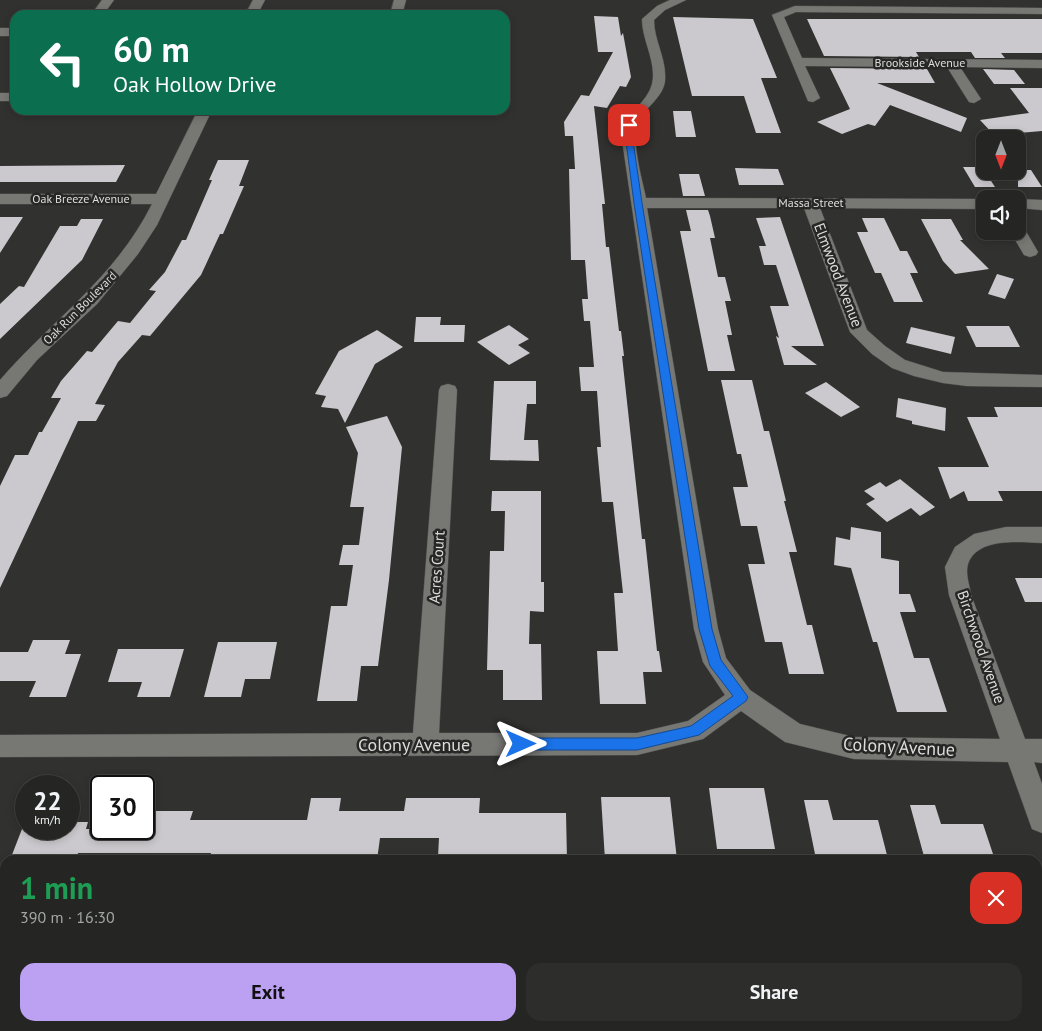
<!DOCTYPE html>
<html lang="en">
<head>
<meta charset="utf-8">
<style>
	:root { --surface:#252623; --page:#2d2e2b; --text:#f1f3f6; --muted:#a3a5a6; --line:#424341; --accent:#bca0f2 }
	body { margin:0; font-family:"PT Sans",sans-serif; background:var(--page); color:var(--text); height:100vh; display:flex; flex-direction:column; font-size:19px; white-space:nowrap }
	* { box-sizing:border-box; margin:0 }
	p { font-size:16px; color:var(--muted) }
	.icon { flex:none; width:28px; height:28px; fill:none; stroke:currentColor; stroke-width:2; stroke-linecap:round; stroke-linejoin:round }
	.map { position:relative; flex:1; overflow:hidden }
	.side { position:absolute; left:0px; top:855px; width:1042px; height:176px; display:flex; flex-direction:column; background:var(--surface); border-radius:15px 15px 0 0; box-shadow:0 2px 8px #0003,0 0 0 1px var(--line) }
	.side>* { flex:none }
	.banner { position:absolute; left:10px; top:10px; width:500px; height:105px; border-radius:15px; box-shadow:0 2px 8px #0003,0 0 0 1px var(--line); background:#0b6e4f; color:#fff; overflow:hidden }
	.needle { width:32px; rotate:180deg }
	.buttons { position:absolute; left:976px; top:130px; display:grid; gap:10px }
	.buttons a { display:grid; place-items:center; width:50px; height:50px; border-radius:10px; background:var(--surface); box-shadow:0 2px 8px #0003,0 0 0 1px var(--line); font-size:25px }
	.speed { position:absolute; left:15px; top:775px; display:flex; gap:10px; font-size:25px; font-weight:700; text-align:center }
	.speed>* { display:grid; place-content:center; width:65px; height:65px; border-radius:50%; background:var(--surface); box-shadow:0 2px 8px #0003,0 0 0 1px var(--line); line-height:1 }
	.speed small { font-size:12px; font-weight:400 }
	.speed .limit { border:2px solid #111; border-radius:8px; background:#fff; color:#111 }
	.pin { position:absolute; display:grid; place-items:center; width:42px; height:42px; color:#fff; margin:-21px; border-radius:10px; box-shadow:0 2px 8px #0006 }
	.me { position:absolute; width:55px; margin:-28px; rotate:90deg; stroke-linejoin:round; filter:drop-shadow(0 0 4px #0008) }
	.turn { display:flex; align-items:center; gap:18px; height:105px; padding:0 20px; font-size:22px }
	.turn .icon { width:65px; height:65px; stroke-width:2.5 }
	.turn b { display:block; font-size:35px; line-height:42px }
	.round { display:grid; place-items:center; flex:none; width:52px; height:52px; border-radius:15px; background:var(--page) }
	.summary { display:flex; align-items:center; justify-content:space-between; height:85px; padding:0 20px }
	h1 { font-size:30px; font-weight:600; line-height:38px; color:#1e9e55 }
	.primary-button { display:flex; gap:10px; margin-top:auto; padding:10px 20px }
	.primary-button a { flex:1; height:58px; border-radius:15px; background:var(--accent); color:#111; font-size:20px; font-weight:600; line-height:58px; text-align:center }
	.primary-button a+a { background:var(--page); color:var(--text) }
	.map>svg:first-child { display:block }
	.building { fill:#cbc9cd }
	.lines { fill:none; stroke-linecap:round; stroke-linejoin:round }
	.minor-casing { stroke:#50514e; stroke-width:1 }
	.minor { fill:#777874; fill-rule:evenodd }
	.route { fill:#1a73e8; stroke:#114b97 }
	.labels { text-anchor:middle; stroke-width:5; stroke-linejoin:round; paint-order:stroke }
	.far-street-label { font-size:12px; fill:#dddedc; stroke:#272825 }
	.street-label { font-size:15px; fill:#dddedc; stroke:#272825 }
	.near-street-label { font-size:18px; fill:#dddedc; stroke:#272825 }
</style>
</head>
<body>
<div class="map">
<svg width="1042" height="1031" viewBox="0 0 1042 1031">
	<rect width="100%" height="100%" fill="#31322f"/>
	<path class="building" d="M594,16L618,17L621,36L623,33L631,77L626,87L620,86L607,108L594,106L605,204H602L606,247H609L619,331H621L624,356H622L642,539H645L657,651H659L662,672H643L646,704H600L597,651H618L614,593H623L613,502H602L597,447H601L597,391H581L579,367H594L590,321H584L582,299H588L585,260H571L569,169H575L573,136H565L564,122L581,95L589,96L613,52H598Z
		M673,17L753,19L777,78H761L781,133H756L744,96H692Z
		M807,19H1042V53H1001L1005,58H975L971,52H916L919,57L824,56Z
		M830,68L927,69L935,83H877L967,118L961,132L890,105L875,126L868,124L842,134L817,122L850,109Z
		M983,69L1014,70L1025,84H994Z
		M1010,88H1042V131L994,135L980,120L1029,113Z
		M673,111H691L696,137H676Z
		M218,160H249L239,186H244L223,234H220L201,275L150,336L142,335L118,362L95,404L105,405L96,421H78L0,588V486L15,455H28L39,432H42L61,398H51L61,381L87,351L92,352L118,321L130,323L156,291L149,290L165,272L182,240H186L212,180H209Z
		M125,165L116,182H0V166Z
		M963,167H982L995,187H975Z
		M735,168L778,169L784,185H739Z
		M1018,170H1031L1042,187H1018Z
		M679,174H699L705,196H683Z
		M686,210H708L710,216L715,238H710L718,277H725L731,301H725L732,335H727L735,371H708L680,231H691Z
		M0,217H23L0,253Z
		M780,217L824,346H791L817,365H784L776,336L779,338L770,306H789L776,265H764L759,246H766L756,218Z
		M862,218H884L900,251H907L918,273H910L923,302H894L881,273H875L857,232H868Z
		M81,219H103L82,260L0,339V304L19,286L24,287L60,226H77Z
		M921,219H951L963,240H960L989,269L955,274L943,261Z
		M997,274L1014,279L1005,299L988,294Z
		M416,317H441L440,325H465L464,342H414Z
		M509,325L529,339L518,345L530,353L509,365L477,342Z
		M966,326H1009L1020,347H976Z
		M911,327L955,337L951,354L906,343Z
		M377,330L403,347L375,364L345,423L338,409L321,407L326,396L315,394L339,351Z
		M721,380H752L764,431H769L786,501H784L797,552H789L807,625H812L824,674H789L782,642H765L748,564H765L757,526H741L733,487H748L741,454H737Z
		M494,381H536V404H527L524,440H538L539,461L490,460Z
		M826,382L860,407L841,417L805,393Z
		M898,398L946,408L945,431L912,424V421L896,417Z
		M994,407H1042V491H998L1003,501H968L964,491L950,499L938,467H989L967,417H998Z
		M387,416L402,447L389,580L378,666H361L357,701H317L331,606H347L353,565H339L343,545H359L364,507H350L358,453L346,427Z
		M900,479L935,507L920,516L911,508L887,522L866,504L875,499L864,491L880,482L886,487Z
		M492,491H541V582H544V612L530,611L529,644H541L542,700H503V670H487L490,551H504L505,511H491Z
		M851,527L881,532V558L899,561V594H910L916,612H900L914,658H929L947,712H897L877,642H873L851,568L834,565L836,537L850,540Z
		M1015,578H1042V602H1025Z
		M33,640H70L65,654H81L66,697H29L36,681H0V652H28Z
		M218,642H277L270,679H245L241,697H204Z
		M118,649H184L170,697H137L142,682H108Z
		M709,788H764L775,849H717Z
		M601,797H670L677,860H605Z
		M311,798H341L339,811H404L406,798H480L479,813H566L567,860L438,857L439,838H380L377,860H209L211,853H78L76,860H10L22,829H69V822H88L86,829H144V811H193L190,820H307Z
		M804,800H828L833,820H878L888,859H816Z
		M910,805H935L941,824H983L995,860H925Z"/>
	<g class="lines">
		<g class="minor-casing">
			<path id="minor" d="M102,0H114L103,15H91Z
				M253,0H265L257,15H245Z
				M394,0H406L402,15H390Z
				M670,0H686L665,10L654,20C654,41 667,59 665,81C663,97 648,105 640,119C629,136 642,178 646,198L985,199V209L820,208L867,330L885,346L905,360L943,372L1042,375V387L967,386L943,383L914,376L892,368L872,354L850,332L804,208H647L718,629L726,658L750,690L800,724L854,737L1000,739L949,595L945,567L955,547L974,534L1006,527H1042V543C1020,542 977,537 968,564C965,574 970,586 971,595L1025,739H1042V763L1034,762L1042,784V833L1032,829L1008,762L854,759L785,742L741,711L703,739L637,755L0,757V735L413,733L439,390L441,386L448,384L455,386L457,390L439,733H637L688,721L725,695L703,662L694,629L621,133C627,112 647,103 652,84C657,62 642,41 642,19L657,6Z
				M795,6L1042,8V14L796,12L784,17L802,58L1042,60V68L960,67L981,99L974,103L969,102L947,67L805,66L820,98L813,102L808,101L772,15Z
				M0,28H15V36H0Z
				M0,93H15V101H0Z
				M198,110H212L157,225L138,254L97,304L37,360L7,396L0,398V380C53,319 115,278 152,204H0V194H156Z
				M1018,199L1042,200V210L1018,208Z
				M1018,226L1024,228L1038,252L1036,255L1030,257L1024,255L1010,231H1018Z"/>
		</g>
		<use href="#minor" class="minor"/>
	</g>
	<path class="route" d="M627,123L633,125L632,134L642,203L712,629L721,660L748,697L746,701L699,735L637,750H521L517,749L514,744L517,740L521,738H637L691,726L733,696L710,666L699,629L634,203L625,134Z"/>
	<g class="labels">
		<g class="far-street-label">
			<text x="920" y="67">Brookside Avenue</text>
			<text x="81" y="203">Oak Breeze Avenue</text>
			<text x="811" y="207">Massa Street</text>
			<text transform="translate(80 308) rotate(-45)" y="4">Oak Run Boulevard</text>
		</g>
		<g class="street-label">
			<text transform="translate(838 275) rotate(69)" y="5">Elmwood Avenue</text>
			<text transform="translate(437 567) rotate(-86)" y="5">Acres Court</text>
			<text transform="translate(981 647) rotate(71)" y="5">Birchwood Avenue</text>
		</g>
		<g class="near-street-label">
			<text x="414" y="751">Colony Avenue</text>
			<text transform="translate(899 747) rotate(3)" y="6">Colony Avenue</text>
		</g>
	</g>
</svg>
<div class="buttons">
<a><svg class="needle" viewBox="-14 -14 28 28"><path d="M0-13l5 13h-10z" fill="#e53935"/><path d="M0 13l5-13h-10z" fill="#a3a5a6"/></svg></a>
<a><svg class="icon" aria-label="sound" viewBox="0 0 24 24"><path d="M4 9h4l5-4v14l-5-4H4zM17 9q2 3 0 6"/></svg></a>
</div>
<div class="speed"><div>22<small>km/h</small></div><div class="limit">30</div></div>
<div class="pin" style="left:629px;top:125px;background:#d93025"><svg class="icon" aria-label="arrive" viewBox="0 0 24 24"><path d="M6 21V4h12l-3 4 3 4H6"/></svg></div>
<svg class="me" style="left:521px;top:744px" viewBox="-20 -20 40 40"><path d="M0-17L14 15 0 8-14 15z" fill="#1a73e8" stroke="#fff" stroke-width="4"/></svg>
<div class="banner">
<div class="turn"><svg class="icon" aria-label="left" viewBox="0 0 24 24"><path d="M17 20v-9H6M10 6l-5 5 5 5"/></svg><div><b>60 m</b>Oak Hollow Drive</div></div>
</div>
<section class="side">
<div class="summary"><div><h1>1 min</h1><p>390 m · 16:30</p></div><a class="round" style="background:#d93025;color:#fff"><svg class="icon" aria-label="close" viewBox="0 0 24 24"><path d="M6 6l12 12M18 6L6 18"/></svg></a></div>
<div class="primary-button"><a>Exit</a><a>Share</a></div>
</section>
</div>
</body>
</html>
